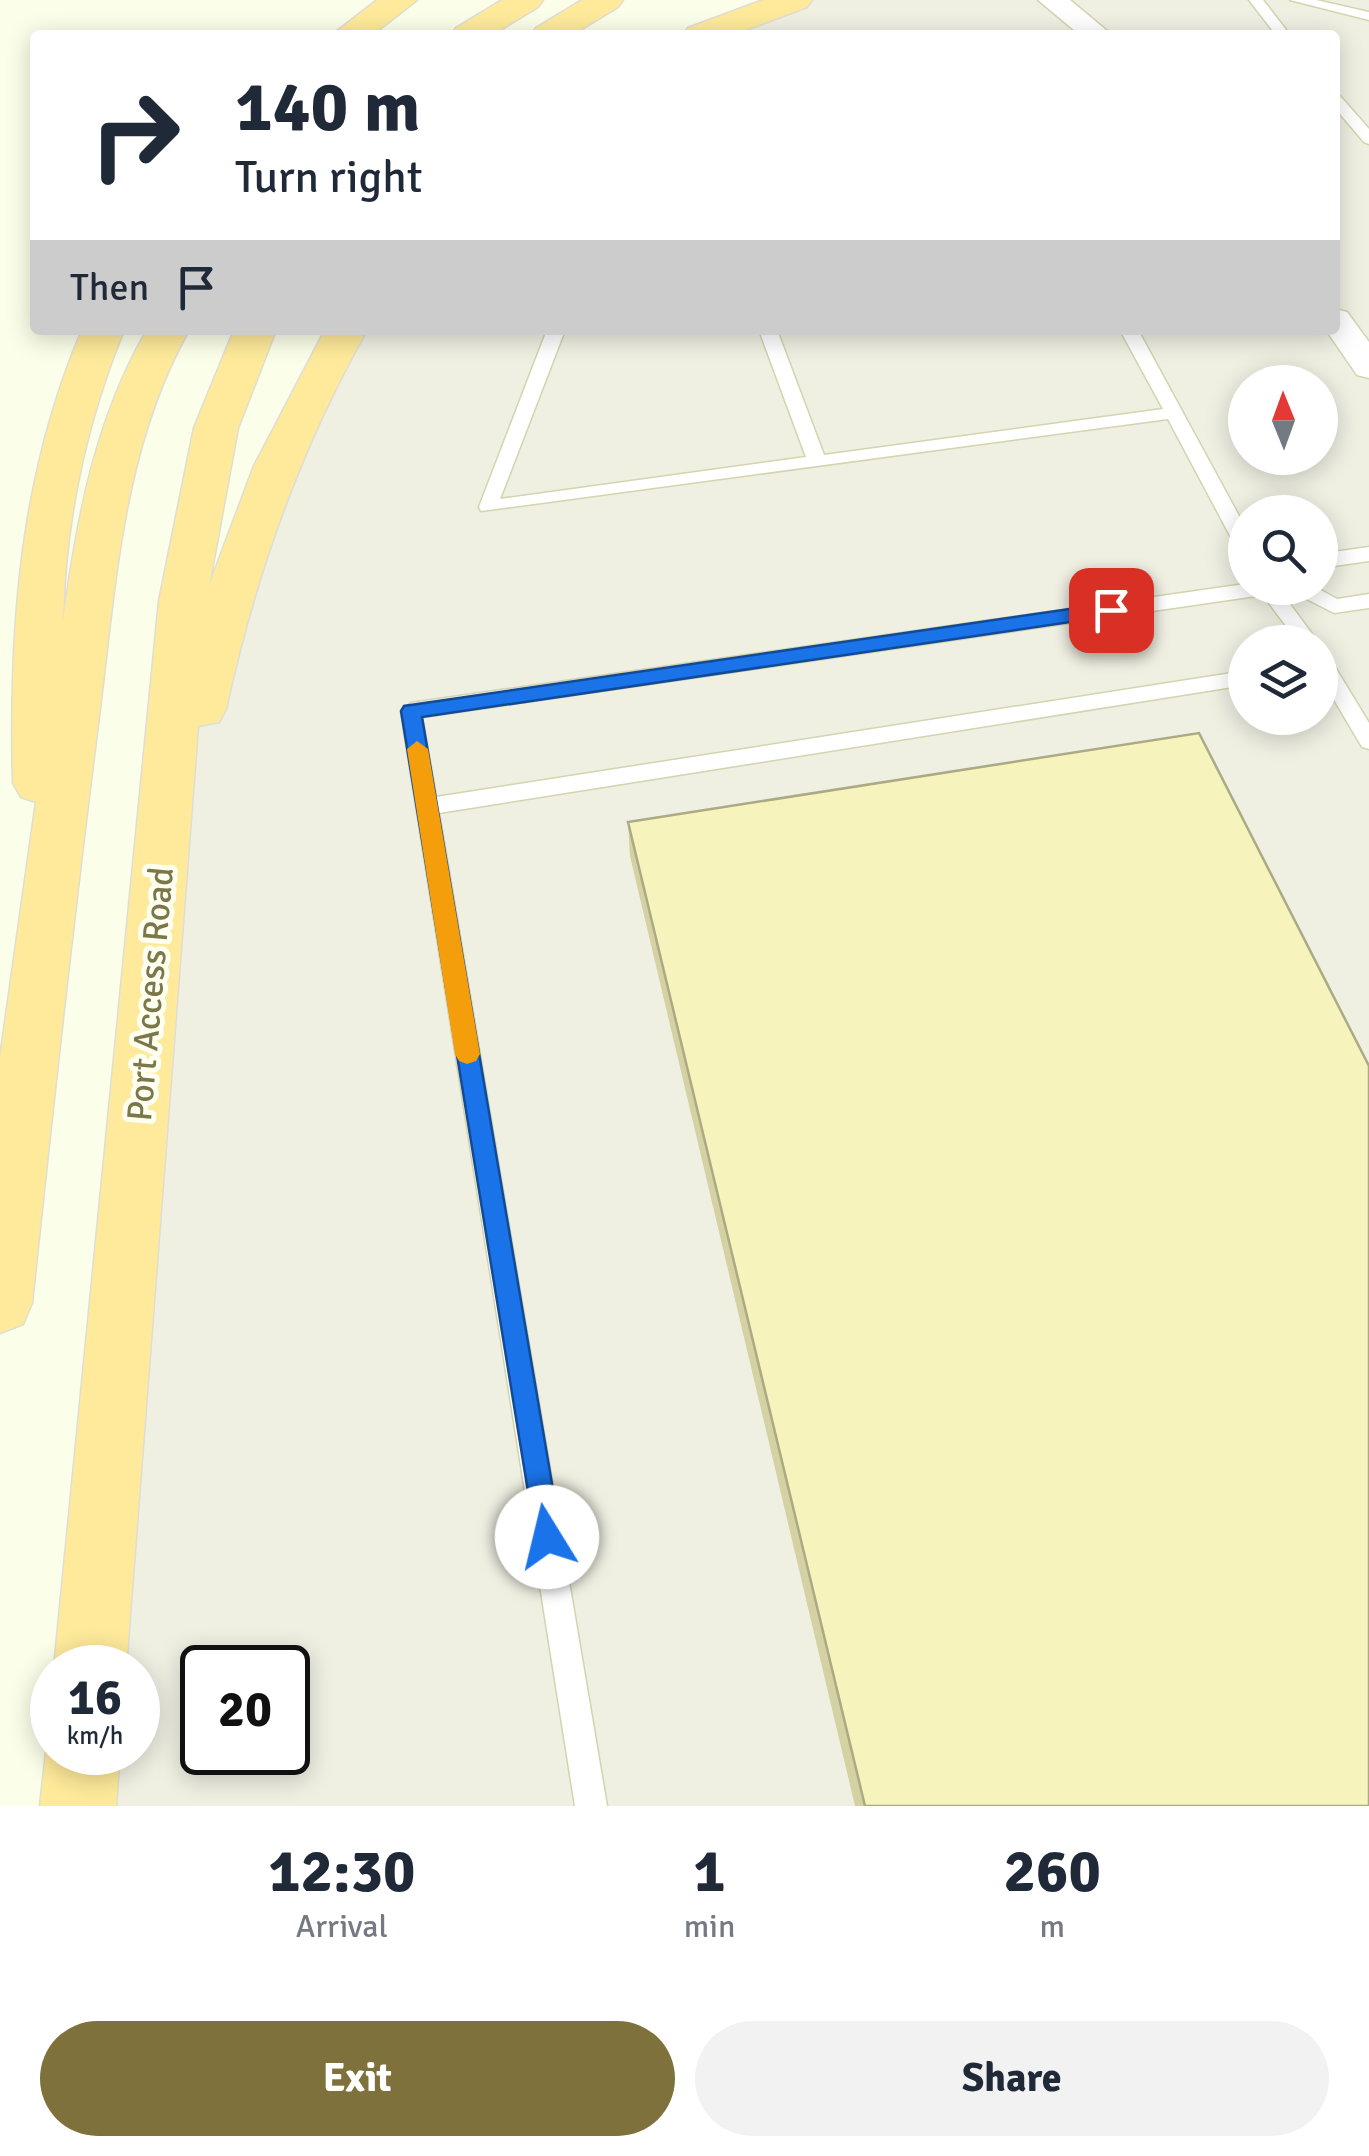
<!DOCTYPE html>
<html lang="en">
<head>
<meta charset="utf-8">
<style>
	:root { --surface:#fff; --page:#f2f2f3; --text:#1f2937; --muted:#747a83; --accent:#7e713c }
	body { margin:0; font-family:Signika,sans-serif; background:var(--page); color:var(--text); height:100vh; display:flex; flex-direction:column; font-size:38px; white-space:nowrap }
	* { box-sizing:border-box; margin:0 }
	p { font-size:32px; color:var(--muted) }
	.icon { flex:none; width:55px; height:55px; fill:none; stroke:currentColor; stroke-width:2; stroke-linecap:round; stroke-linejoin:round }
	.map { position:relative; height:1806px; overflow:hidden }
	.sheet { display:flex; flex-direction:column; background:var(--surface); flex:1 }
	.sheet>* { flex:none }
	.top-card { position:absolute; left:30px; top:30px; width:1310px; height:305px; border-radius:10px; box-shadow:0 5px 25px #0003; background:#fff; color:var(--text); overflow:hidden }
	.needle { width:65px; rotate:359deg }
	.buttons { position:absolute; left:1228px; top:365px; display:grid; gap:20px }
	.buttons a { display:grid; place-items:center; width:110px; height:110px; border-radius:50%; background:var(--surface); box-shadow:0 5px 25px #0003; font-size:50px }
	.speed { position:absolute; left:30px; top:1645px; display:flex; gap:20px; font-size:50px; font-weight:700; text-align:center }
	.speed>* { display:grid; place-content:center; width:130px; height:130px; border-radius:50%; background:var(--surface); box-shadow:0 5px 25px #0003; line-height:1 }
	.speed small { font-size:25px; font-weight:400 }
	.speed .limit { border:5px solid #111; border-radius:15px; background:#fff; color:#111 }
	.pin { position:absolute; display:grid; place-items:center; width:85px; height:85px; color:#fff; margin:-42px; border-radius:20px; box-shadow:0 5px 15px #0006 }
	.me { position:absolute; width:110px; margin:-55px; rotate:351deg; stroke-linejoin:round; filter:drop-shadow(0 0 8px #0008) }
	.turn { display:flex; align-items:center; gap:35px; height:210px; padding:0 40px; font-size:45px }
	.turn .icon { width:130px; height:130px; stroke-width:2.5 }
	.turn b { display:block; font-size:70px; line-height:85px }
	.then { display:flex; align-items:center; height:95px; padding:0 40px; background:#0003; gap:20px; font-size:38px }
	.eta { display:flex; justify-content:space-evenly; align-items:center; height:170px; text-align:center }
	.eta b { font-size:60px; font-weight:700; line-height:70px }
	.primary-button { display:flex; gap:20px; margin-top:auto; padding:20px 40px }
	.primary-button a { flex:1; height:115px; border-radius:60px; background:var(--accent); color:#fff; font-size:40px; font-weight:700; line-height:115px; text-align:center }
	.primary-button a+a { background:var(--page); color:var(--text) }
	.map>svg:first-child { display:block }
	.industrial { fill:#efefe2; fill-rule:evenodd }
	.lines { fill:none; stroke-linecap:round; stroke-linejoin:round }
	.lane-casing { stroke:#d4d4af; stroke-width:3 }
	.street-casing { stroke:#d4d4af; stroke-width:3 }
	.highway-casing { stroke:#e0ded3; stroke-width:3 }
	.lane { fill:#fff; fill-rule:evenodd }
	.street { fill:#fff; fill-rule:evenodd }
	.highway { fill:#feea9a; fill-rule:evenodd }
	.wall { fill:#d4d1a3 }
	.building { fill:#f6f3bd; stroke:#acaa84; stroke-width:2.5 }
	.route { fill:#1a73e8; stroke:#114b97; stroke-width:2.5 }
	.slow { fill:#f59e0b }
	.labels { text-anchor:middle; stroke-width:10; stroke-linejoin:round; paint-order:stroke }
	.street-label { font-size:35px; fill:#7c7749; stroke:#fdfff1 }
</style>
</head>
<body>
<div class="map">
<svg width="1369" height="1806" viewBox="0 0 1369 1806">
	<rect width="100%" height="100%" fill="#fbfee8"/>
	<path class="industrial" d="M795,0H1369V1806H78L83,1753L138,1752V1668L90,1667L158,913L207,680L346,330H1335V35H700ZM1245,382H1320V458H1245ZM1245,512H1320V588H1245ZM1245,642H1320V718H1245ZM202,1668H288V1752H202Z"/>
	<g class="lines">
		<g class="lane-casing">
			<path id="lane" d="M1249,0H1263L1290,35H1276Z
				M1290,0H1316L1369,12V20Z
				M1335,95L1340,96L1369,129V144L1364,142L1335,108Z
				M547,330H565L500,499L806,457L759,330H777L824,455L1163,409L1120,330H1138L1245,527V551L1235,545L1168,419L481,511L479,507Z
				M1369,547V561L1320,568V554Z
				M1245,584V588H1278L1318,642H1298L1263,595L422,717L436,797L1245,671V685L439,813L607,1806H575L401,711L411,703Z
				M1293,588H1317L1337,599L1369,594V608L1334,613L1295,593Z
				M1320,652L1327,654L1369,723V749L1362,747L1320,676Z"/>
		</g>
		<g class="street-casing">
			<path id="street" d="M1038,0H1070L1112,35H1080Z
				M1335,309L1347,312L1369,342V378L1357,375L1326,330H1335Z"/>
		</g>
		<g class="highway-casing">
			<path id="highway" d="M377,0H417L372,35H332Z
				M502,0H543L538,7L492,35H451L456,28Z
				M582,0H623L618,7L572,35H531L536,28Z
				M763,0H812L807,7L732,35H683L688,28Z
				M82,330H124C86,423 65,520 63,621C77,519 95,420 147,330H189C120,452 115,596 97,732C73,922 52,1113 32,1303L23,1324L0,1333V1058L36,802L21,797L13,783C9,626 20,476 82,330Z
				M234,330H276L238,428L209,586L254,466L325,330H367C299,450 255,575 226,709L219,722L198,726L126,1668H54L159,601L194,428Z
				M52,1735V1752H120L116,1806H40L46,1752Z"/>
		</g>
		<use href="#lane" class="lane"/>
		<use href="#street" class="street"/>
		<use href="#highway" class="highway"/>
	</g>
	<path class="wall" d="M628,822L1369,1806H855L630,856Z"/>
	<path class="building" d="M1199,733L1369,1066V1806H865L628,822Z"/>
	<path class="route" d="M1111,603L1118,605V615L422,717L561,1537L557,1547L547,1552L537,1547L401,711L404,706Z"/>
	<path class="slow" d="M417,741L428,749L480,1054L476,1061L467,1064L459,1061L455,1054L407,749Z"/>
	<g class="labels">
		<g class="street-label">
			<text transform="translate(150 994) rotate(-85)" y="12">Port Access Road</text>
		</g>
	</g>
</svg>
<div class="buttons">
<a><svg class="needle" viewBox="-14 -14 28 28"><path d="M0-13l5 13h-10z" fill="#e53935"/><path d="M0 13l5-13h-10z" fill="#747a83"/></svg></a>
<a><svg class="icon" aria-label="search" viewBox="0 0 24 24"><circle cx="10" cy="10" r="6"/><path d="M15 15l6 6"/></svg></a>
<a><svg class="icon" aria-label="layers" viewBox="0 0 24 24"><path d="M12 4l9 5-9 5-9-5zM3 14l9 5 9-5"/></svg></a>
</div>
<div class="speed"><div>16<small>km/h</small></div><div class="limit">20</div></div>
<div class="pin" style="left:1111px;top:610px;background:#d93025"><svg class="icon" aria-label="arrive" viewBox="0 0 24 24"><path d="M6 21V4h12l-3 4 3 4H6"/></svg></div>
<svg class="me" style="left:547px;top:1537px" viewBox="-20 -20 40 40"><circle r="19" fill="#fff"/><path d="M0-13L10 11 0 6-10 11z" fill="#1a73e8"/></svg>
<div class="top-card">
<div class="turn"><svg class="icon" aria-label="right" viewBox="0 0 24 24"><path d="M7 20v-9h11M14 6l5 5-5 5"/></svg><div><b>140 m</b>Turn right</div></div>
<div class="then">Then<svg class="icon" aria-label="arrive" viewBox="0 0 24 24"><path d="M6 21V4h12l-3 4 3 4H6"/></svg></div>
</div>
</div>
<section class="sheet">
<div class="eta">
<div><b>12:30</b><p>Arrival</p></div>
<div><b>1</b><p>min</p></div>
<div><b>260</b><p>m</p></div>
</div>
<div class="primary-button"><a>Exit</a><a>Share</a></div>
</section>
</body>
</html>
